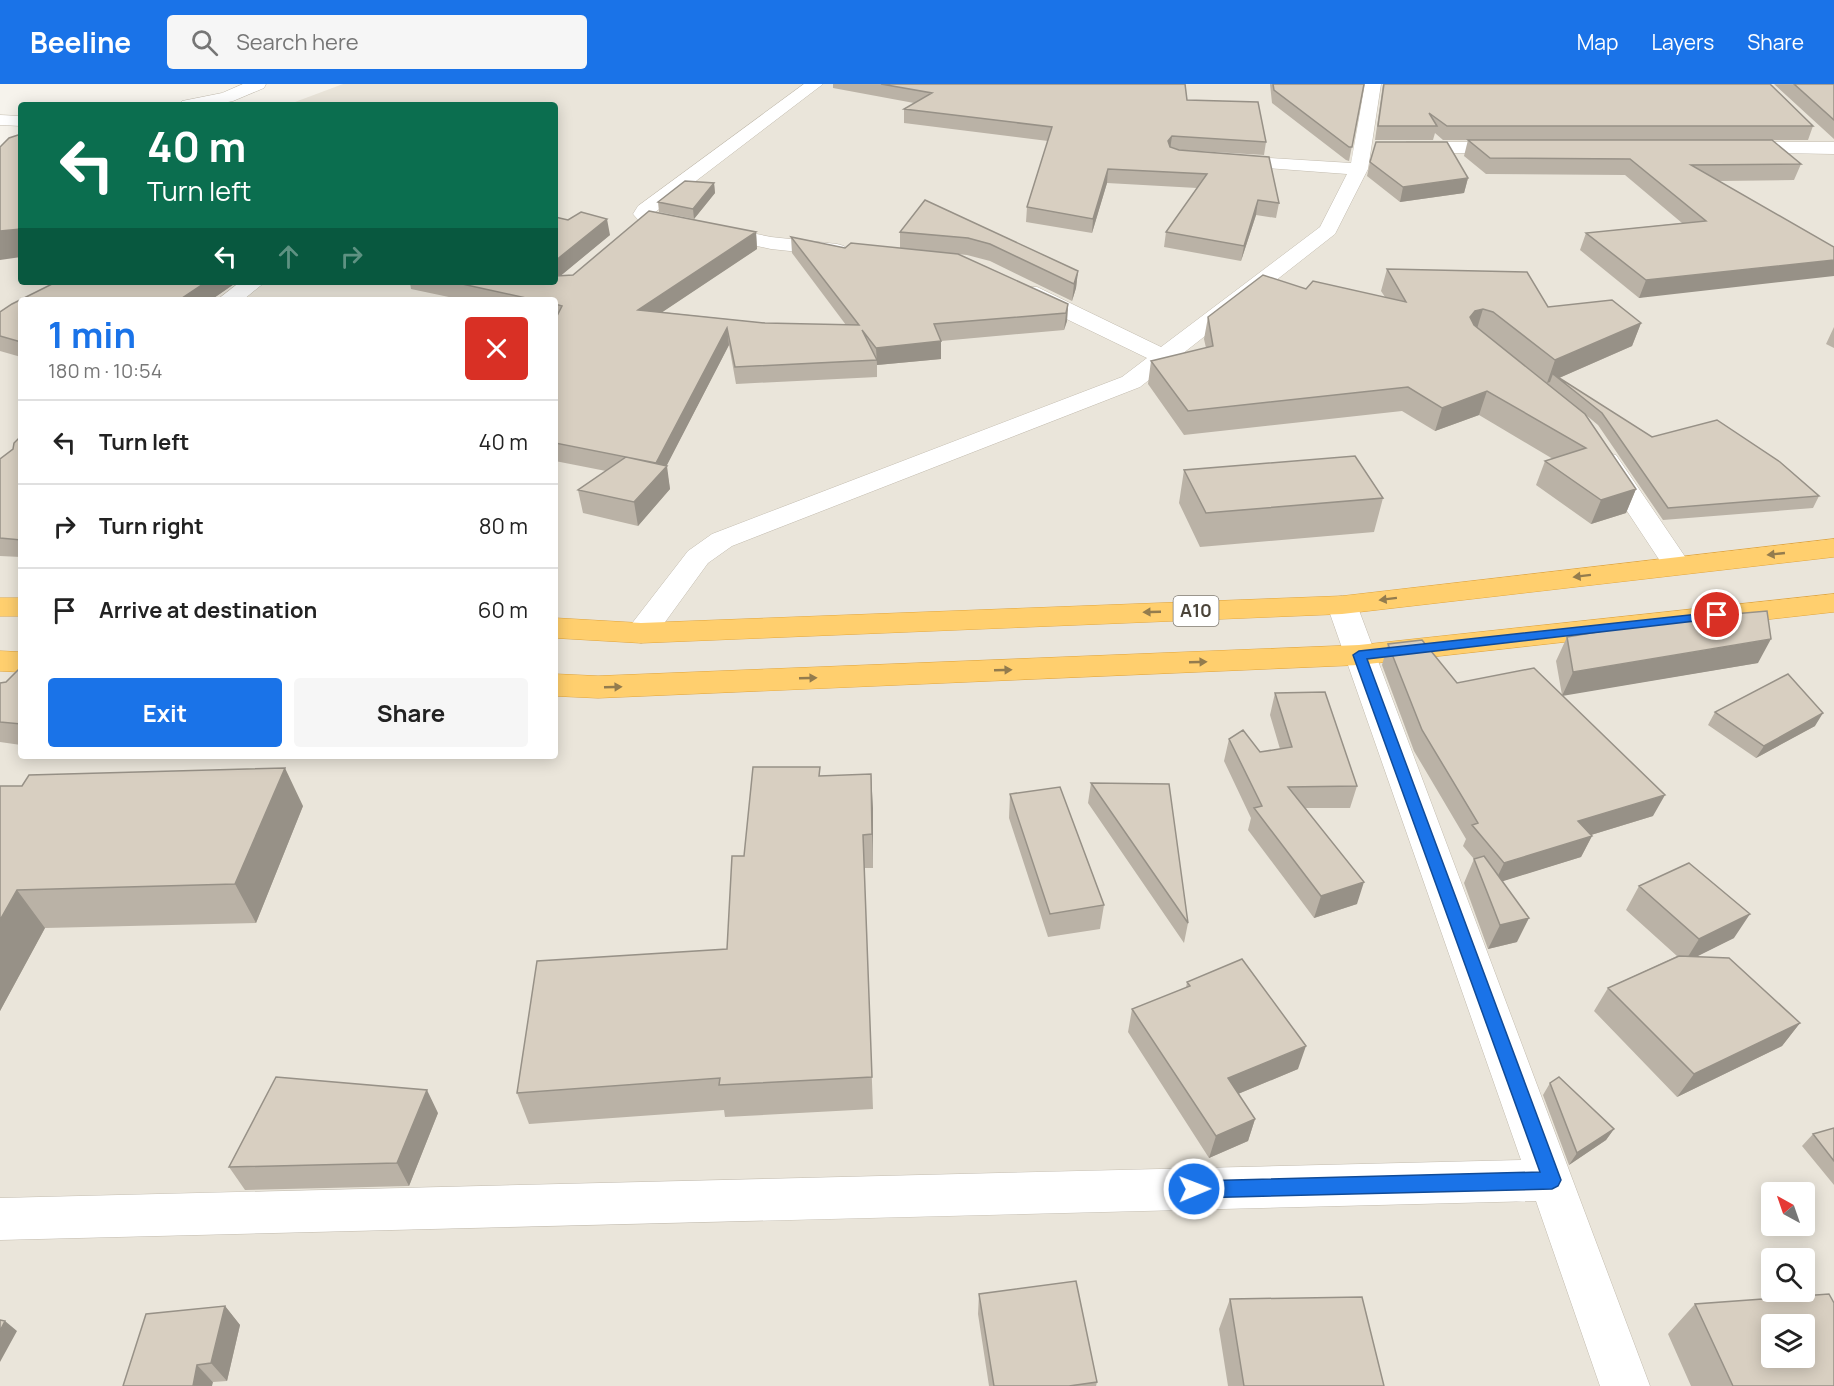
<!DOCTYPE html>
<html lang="en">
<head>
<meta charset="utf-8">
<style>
	:root { --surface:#fff; --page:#f6f6f6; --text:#222; --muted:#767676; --line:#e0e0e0; --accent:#1a73e8 }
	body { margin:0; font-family:Manrope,sans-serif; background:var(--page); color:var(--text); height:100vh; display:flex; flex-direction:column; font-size:22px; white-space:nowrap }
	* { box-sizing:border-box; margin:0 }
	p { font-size:20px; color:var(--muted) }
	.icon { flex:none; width:33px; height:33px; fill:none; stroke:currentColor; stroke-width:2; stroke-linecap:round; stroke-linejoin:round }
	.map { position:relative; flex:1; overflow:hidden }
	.drawer { position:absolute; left:18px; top:213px; width:540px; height:462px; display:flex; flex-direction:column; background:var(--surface); border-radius:6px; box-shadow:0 3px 15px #0003 }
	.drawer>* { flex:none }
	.hud { position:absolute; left:18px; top:18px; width:540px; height:183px; border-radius:6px; box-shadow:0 3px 15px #0003; background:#0b6e4f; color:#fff; overflow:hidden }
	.needle { width:39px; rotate:320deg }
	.fabs { position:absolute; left:1761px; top:1098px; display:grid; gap:12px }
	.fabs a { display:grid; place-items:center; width:54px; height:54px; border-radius:6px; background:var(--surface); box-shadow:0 3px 15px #0003; font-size:30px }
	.pin { position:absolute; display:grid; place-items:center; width:51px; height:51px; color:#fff; margin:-26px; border:3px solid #fff; border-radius:50%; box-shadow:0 2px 6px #0007 }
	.me { position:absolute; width:66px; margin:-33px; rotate:89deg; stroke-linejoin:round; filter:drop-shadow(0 0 4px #0008) }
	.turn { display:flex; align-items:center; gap:21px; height:126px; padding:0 30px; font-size:27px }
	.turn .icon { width:78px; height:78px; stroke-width:2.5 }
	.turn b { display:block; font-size:42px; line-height:51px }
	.lanes { display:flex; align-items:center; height:57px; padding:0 30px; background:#0003; justify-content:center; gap:30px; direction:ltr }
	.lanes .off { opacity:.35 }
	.round { display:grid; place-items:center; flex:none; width:63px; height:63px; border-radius:6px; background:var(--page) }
	.headline { display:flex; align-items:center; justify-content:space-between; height:102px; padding:0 30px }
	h1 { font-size:36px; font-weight:700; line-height:45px; color:var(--accent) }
	.primary-button { display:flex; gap:12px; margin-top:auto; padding:12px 30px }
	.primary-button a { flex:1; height:69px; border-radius:6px; background:var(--accent); color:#fff; font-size:24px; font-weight:700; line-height:69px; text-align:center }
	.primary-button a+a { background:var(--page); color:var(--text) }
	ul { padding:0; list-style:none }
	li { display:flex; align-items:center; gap:18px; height:84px; padding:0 30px; border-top:2px solid var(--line) }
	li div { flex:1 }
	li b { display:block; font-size:22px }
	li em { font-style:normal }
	header { display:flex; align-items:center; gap:36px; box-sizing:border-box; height:84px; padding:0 30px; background:var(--accent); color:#fff }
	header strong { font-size:28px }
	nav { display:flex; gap:33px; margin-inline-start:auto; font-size:21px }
	.search { width:420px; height:54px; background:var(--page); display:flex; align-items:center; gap:15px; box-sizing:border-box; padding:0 21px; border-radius:6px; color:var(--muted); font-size:22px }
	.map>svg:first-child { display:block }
	.residential { fill:#eae5da; fill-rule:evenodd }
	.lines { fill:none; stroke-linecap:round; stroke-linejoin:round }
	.street-casing { stroke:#c2bbae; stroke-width:1 }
	.highway-casing { stroke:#e0a43c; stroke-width:1 }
	.street { fill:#fff; fill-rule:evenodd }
	.highway { fill:#ffcf6e; fill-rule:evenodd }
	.wall { fill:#bab2a6 }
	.shaded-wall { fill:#979187 }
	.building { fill:#d8cfc1; stroke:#979187; stroke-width:1.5; fill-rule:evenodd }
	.oneway { fill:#937c4e }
	.route { fill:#1a73e8; stroke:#114b97; stroke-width:1.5 }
	.labels { text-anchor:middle; stroke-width:4.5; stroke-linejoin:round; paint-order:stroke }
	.shield { fill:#fff; stroke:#817c74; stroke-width:1.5 }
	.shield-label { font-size:18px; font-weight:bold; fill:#4b4439 }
</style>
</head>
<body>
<header>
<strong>Beeline</strong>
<div class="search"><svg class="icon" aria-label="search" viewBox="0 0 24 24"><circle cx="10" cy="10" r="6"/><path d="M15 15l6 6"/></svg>Search here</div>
<nav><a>Map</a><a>Layers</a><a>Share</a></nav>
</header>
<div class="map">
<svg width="1834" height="1302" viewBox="0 0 1834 1302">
	<rect width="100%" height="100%" fill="#f6f3ec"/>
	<path class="residential" d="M343,0H1834V1302H0V129L21,121V198H555V21H287ZM21,216H555V672H21ZM1772,1108H1804V1142H1772ZM1772,1174H1804V1208H1772ZM1772,1240H1804V1274H1772Z"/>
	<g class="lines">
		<g class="street-casing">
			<path id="street" d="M243,0H266L264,4L233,17L213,21H179L182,17L222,9Z
				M804,0H823L654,129L657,134L654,138L647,140L640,138L633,130L638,122Z
				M1365,0H1381L1368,85L1335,150L1140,303L732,462L708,479L652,556L641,559L630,556L626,549L630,542L688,467L712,450L1122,293L1147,274L1021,213L1018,208L1021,203H1037L1161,263L1320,143L1347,90L1227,81L1218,75L1220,71L1351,79Z
				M0,31L21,32V42L0,41Z
				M1407,58H1511L1520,64L1511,70L1400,68L1398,64Z
				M1737,58H1834V70L1730,68L1728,64Z
				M713,141L771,153L837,160L844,162L847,166L844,170L837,172L771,165L706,151L703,147L706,143Z
				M240,198H265L243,216H217Z
				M1607,369L1616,371L1690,480L1686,486L1676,489L1666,486L1662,480L1594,377L1598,371Z
				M1342,512L1353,514L1357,521L1650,1302H1600L1536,1117L0,1156V1114L1521,1076L1327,521L1331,514Z"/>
		</g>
		<g class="highway-casing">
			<path id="highway" d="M1834,455V473L1342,530L641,559L555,554V534L641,539L1342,512Z
				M1834,510V528L1359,581L598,614L555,612V590L598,592L1359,561Z
				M0,514H21V532H0Z
				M0,567L21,568V588L0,587Z"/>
		</g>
		<use href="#street" class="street"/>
		<use href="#highway" class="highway"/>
	</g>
	<path class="wall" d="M833,0H1185L1187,16L1266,58L1264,71L1181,66L1279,119L1276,134L1256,131L1241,177L1164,163L1166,148L1197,104L1107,99L1092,149L1026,138L1027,123L1048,57L904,39V25L914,19L833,4Z
		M1270,0H1364L1349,77L1346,76L1272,19Z
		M1383,0H1770L1813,42L1808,56H1443L1435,49L1433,56H1375Z
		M1774,0H1834V55Z
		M1468,56L1801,80L1794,96L1718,97L1834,163L1639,214L1580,166L1586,149L1682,139L1625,91L1486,90L1464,72Z
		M1370,78L1468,94L1464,109L1400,118L1367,92Z
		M714,99L715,109L694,135L659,128L658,118Z
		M925,116L1078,187L1076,204L1072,217L990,177L967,171L958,170L1068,220L1067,237L1064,246L941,257V275L877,281V293L736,300L729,261L666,382L670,405L638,442L583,429L578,406L606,387L555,377V216H463L411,205L410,199L407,198H555V133L610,151L561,191H573L756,148L757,165L662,228L765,239L846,241L792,169L791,153L845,164H900V148Z
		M1387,185L1548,223L1641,239L1632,262L1559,294L1652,353L1819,412L1813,424L1663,436L1598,341L1586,331L1636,405L1626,429L1591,440L1536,401L1545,377L1553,375L1479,331L1435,347L1402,327L1184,351L1148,300L1151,277L1206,264L1204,255L1208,233L1306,205L1385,213L1381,207Z
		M56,198H237L211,216H21V273L0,267V228L12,220Z
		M1834,243V264L1826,260Z
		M21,352V473L0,472V375L13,365Z
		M1184,386L1383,414L1374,448L1200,463L1179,419Z
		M1567,553L1758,579L1563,611L1653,732L1591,751L1592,752L1581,773L1502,797L1517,858L1488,865L1464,799L1474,775L1463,762L1466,755L1414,667L1382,581L1388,560L1457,599L1562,611L1556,577Z
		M21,583V661L0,658V599L6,598Z
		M1275,609L1357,702L1350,724H1306L1357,820L1314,834L1248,746L1251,734L1224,677L1229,655L1260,668L1280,665L1270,631Z
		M1715,628L1815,642L1756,674L1708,641Z
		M871,690L873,784H864L873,1025L725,1033L724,1026L529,1040L517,1009L727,865L744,772L820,692Z
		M1091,699L1188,839L1184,859L1088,719Z
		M0,702L303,722L256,839L45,844L0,927Z
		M1010,710L1104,821L1100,845L1048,853L1009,734Z
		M1639,802L1734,854L1697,872L1800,939L1782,962L1677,1013L1594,927L1608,904L1677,872L1626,826Z
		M1187,898L1298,985L1238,1010L1255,1035L1248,1057L1209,1074L1128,948L1132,925L1186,904Z
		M1550,999L1614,1045L1606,1056L1569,1081L1543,1011Z
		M438,1029L409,1102L245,1106L229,1083Z
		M1834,1044V1101L1802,1062L1813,1050Z
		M979,1210L1097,1298L1096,1302H989L978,1230Z
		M1230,1215L1384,1302H1228L1219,1245Z
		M1695,1220L1834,1302H1691L1668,1250Z
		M225,1222L240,1241L227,1297L213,1298L146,1230Z"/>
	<path class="shaded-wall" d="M1172,52L1170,66L1168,57Z
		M1108,85L1107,99L1092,149L1093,135Z
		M1468,94L1464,109L1400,118L1403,103Z
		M714,99L715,109L694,135L693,125Z
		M1258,116L1256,131L1241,177L1244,162Z
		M607,135L610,151L558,194L555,198V177Z
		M21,145V173L0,176V147Z
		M756,148L757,165L640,243L638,226Z
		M1834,176V192L1639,214L1646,196Z
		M1078,187L1076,204L1072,217L1074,200Z
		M206,198H237L211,216H179Z
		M1068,220L1067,237L1064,246L1066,229Z
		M1483,225L1476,248L1470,233L1475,227Z
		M1641,239L1632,262L1559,294L1553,290L1550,298L1547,299L1555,276Z
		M727,244L729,261L666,383L667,382L670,405L638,442L634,418L658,392L656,379Z
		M941,257V275L877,281L876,264Z
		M1487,307L1479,331L1435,347L1442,324Z
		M1636,405L1626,429L1591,440L1601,416Z
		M1771,555L1758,579L1562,612L1573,588Z
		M1823,629L1815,642L1756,674L1764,662Z
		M285,684L303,722L256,839L235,800Z
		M871,690L873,724V784L872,750Z
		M1665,711L1653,732L1568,758L1578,737Z
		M1592,752L1581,773L1494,800L1504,779Z
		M1364,798L1357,820L1314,834L1321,812Z
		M17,806L45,844L0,927V836Z
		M1750,830L1734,854L1684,879L1699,855Z
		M1529,834L1517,858L1488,865L1500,841Z
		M1800,939L1782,962L1677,1013L1694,990Z
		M1306,962L1298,985L1221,1017L1228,994Z
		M427,1006L438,1029L409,1102L397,1079Z
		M1255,1035L1248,1057L1209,1074L1216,1052Z
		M1614,1045L1606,1056L1569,1081L1577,1069Z
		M225,1222L240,1241L227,1297L211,1279Z
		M5,1237L17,1247L0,1278V1247Z
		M197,1281L213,1298L212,1302H193Z"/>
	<path class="building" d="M881,0H1185L1187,16L1258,18L1266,58L1172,52L1168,57L1170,63L1179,66L1269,73L1279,119L1258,116L1244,162L1166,148L1207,90L1108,85L1093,135L1027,123L1052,43L904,25L932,9Z
		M1273,0H1364L1352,63H1349L1274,6Z
		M1384,0H1770L1813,42H1447L1429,29L1437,42H1378Z
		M1794,0H1834V36Z
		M21,50V145L0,147V63L9,54Z
		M1468,56H1772L1801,80L1691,81L1834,163V176L1646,196L1586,149L1706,137L1630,75L1490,74Z
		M1376,58H1447L1468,94L1403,103L1370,78Z
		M685,97L714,99L693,125L658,118Z
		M925,116L1078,187L1074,200L990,160L968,154L900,148Z
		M649,127L756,148L638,226L765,239L859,241L791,153L845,164L851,159L958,170L1068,220L1066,229L934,240L941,257L876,264L862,246L877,276L735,283L727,244L656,379L555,359V236L562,222L555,220V216H535L453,198H555V191L556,192L573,191Z
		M581,128L607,135L555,177V133L568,136Z
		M1387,185L1527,188L1548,223L1612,216L1641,239L1555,276L1493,228L1483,225L1475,227L1470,233L1474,241L1585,330L1636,405L1601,416L1545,377L1586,364L1487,307L1442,324L1408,303L1188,327L1151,277L1213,262L1208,233L1263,191L1306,205L1313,197L1406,218Z
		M56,198H206L179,216H21V258L0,252V228L12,220Z
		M1553,290L1652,353L1717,336L1780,378L1819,412L1668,424L1602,329Z
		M21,352V456L0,454V375L13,365L14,359Z
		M1355,372L1383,414L1206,429L1184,386Z
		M626,373L667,382L634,418L578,406Z
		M1767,527L1771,555L1573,588L1567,553L1676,535Z
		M1422,556L1457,599L1534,584L1665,711L1578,737L1592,752L1504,779L1472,741L1478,739L1422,646L1388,560Z
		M21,583V640L0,638V599L6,598Z
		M1788,590L1823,629L1764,662L1715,628Z
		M1325,608L1357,702L1288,703L1364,798L1321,812L1254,724L1262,722L1229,655L1243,646L1260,668L1292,663L1275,609Z
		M753,683H820L819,692L871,690L872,750L863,751L872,993L719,1001L720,994L517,1009L537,877L727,865L732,772H744Z
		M285,684L235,800L17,806L0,836V702H22L29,691Z
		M1091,699L1169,700L1188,839Z
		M1060,703L1104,821L1050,830L1010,710Z
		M1484,772L1529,834L1500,841L1474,775Z
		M1689,779L1750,830L1699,855L1639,802Z
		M1679,872L1729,874L1800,939L1694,990L1608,904Z
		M1242,875L1306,962L1228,994L1255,1035L1216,1052L1132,925L1190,902L1187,898Z
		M276,993L427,1006L397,1079L229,1083Z
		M1559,993L1614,1045L1577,1069L1550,999Z
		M1834,1044V1077L1813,1050Z
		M1076,1197L1097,1298L1069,1302H994L979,1210Z
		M1829,1210L1834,1219V1302H1733L1695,1220ZM1772,1240H1804V1274H1772Z
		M1362,1213L1384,1302H1244L1230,1215Z
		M225,1222L211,1279L197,1281L193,1302H123L146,1230Z
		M0,1236L5,1237L0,1247Z"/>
	<defs><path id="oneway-solid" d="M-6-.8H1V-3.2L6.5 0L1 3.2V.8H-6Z" transform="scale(1.5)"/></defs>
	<g class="oneway">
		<use href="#oneway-solid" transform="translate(1776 470) rotate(174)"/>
		<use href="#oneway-solid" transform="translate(1582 492) rotate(173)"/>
		<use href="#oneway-solid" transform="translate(1388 515) rotate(173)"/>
		<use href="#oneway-solid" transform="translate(1152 528) rotate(178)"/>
		<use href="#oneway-solid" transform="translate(1198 578) rotate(-2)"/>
		<use href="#oneway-solid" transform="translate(1003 586) rotate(-2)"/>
		<use href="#oneway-solid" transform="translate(808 594) rotate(-2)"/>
		<use href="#oneway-solid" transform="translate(613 603) rotate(-2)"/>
	</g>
	<path class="route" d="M1717,528L1721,529V534L1367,575L1561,1096L1558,1102L1552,1105L1194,1114L1187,1111L1184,1105L1187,1099L1194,1097L1540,1088L1353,571L1359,567Z"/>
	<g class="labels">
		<rect class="shield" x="1173.5" y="512" width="45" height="30" rx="4.5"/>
		<g class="shield-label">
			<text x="1196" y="533">A10</text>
		</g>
	</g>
</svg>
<div class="fabs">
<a><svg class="needle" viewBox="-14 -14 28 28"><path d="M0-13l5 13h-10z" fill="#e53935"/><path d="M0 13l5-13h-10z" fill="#767676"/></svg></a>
<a><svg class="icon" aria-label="search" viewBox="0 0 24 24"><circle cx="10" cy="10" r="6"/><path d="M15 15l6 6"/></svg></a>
<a><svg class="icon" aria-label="layers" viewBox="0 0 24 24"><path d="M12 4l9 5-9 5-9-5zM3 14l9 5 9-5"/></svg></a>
</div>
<div class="pin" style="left:1717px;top:531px;background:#d93025"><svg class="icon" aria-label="arrive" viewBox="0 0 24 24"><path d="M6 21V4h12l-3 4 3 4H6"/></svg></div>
<svg class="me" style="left:1194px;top:1105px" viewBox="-20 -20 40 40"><circle r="17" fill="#1a73e8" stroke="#fff" stroke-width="3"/><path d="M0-11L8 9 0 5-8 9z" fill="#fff"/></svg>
<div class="hud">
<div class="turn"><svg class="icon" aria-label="left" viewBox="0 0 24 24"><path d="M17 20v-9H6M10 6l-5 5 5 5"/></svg><div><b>40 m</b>Turn left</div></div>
<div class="lanes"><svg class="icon" aria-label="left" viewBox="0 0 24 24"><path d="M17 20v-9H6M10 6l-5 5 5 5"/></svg><svg class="icon off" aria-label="ahead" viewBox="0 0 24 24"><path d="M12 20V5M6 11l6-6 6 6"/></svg><svg class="icon off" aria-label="right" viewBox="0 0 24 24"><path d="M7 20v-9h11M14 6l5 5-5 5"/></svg></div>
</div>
<section class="drawer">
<div class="headline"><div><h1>1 min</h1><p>180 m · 10:54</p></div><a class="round" style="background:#d93025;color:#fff"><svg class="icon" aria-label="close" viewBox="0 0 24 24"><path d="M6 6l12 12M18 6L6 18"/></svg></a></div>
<ul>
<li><svg class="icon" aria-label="left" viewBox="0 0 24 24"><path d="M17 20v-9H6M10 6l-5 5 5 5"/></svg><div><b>Turn left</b></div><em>40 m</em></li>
<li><svg class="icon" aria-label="right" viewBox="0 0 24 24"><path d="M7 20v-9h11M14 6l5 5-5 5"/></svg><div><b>Turn right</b></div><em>80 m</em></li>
<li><svg class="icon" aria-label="arrive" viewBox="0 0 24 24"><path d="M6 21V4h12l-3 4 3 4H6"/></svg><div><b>Arrive at destination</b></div><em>60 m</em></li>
</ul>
<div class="primary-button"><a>Exit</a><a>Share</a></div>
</section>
</div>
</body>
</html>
